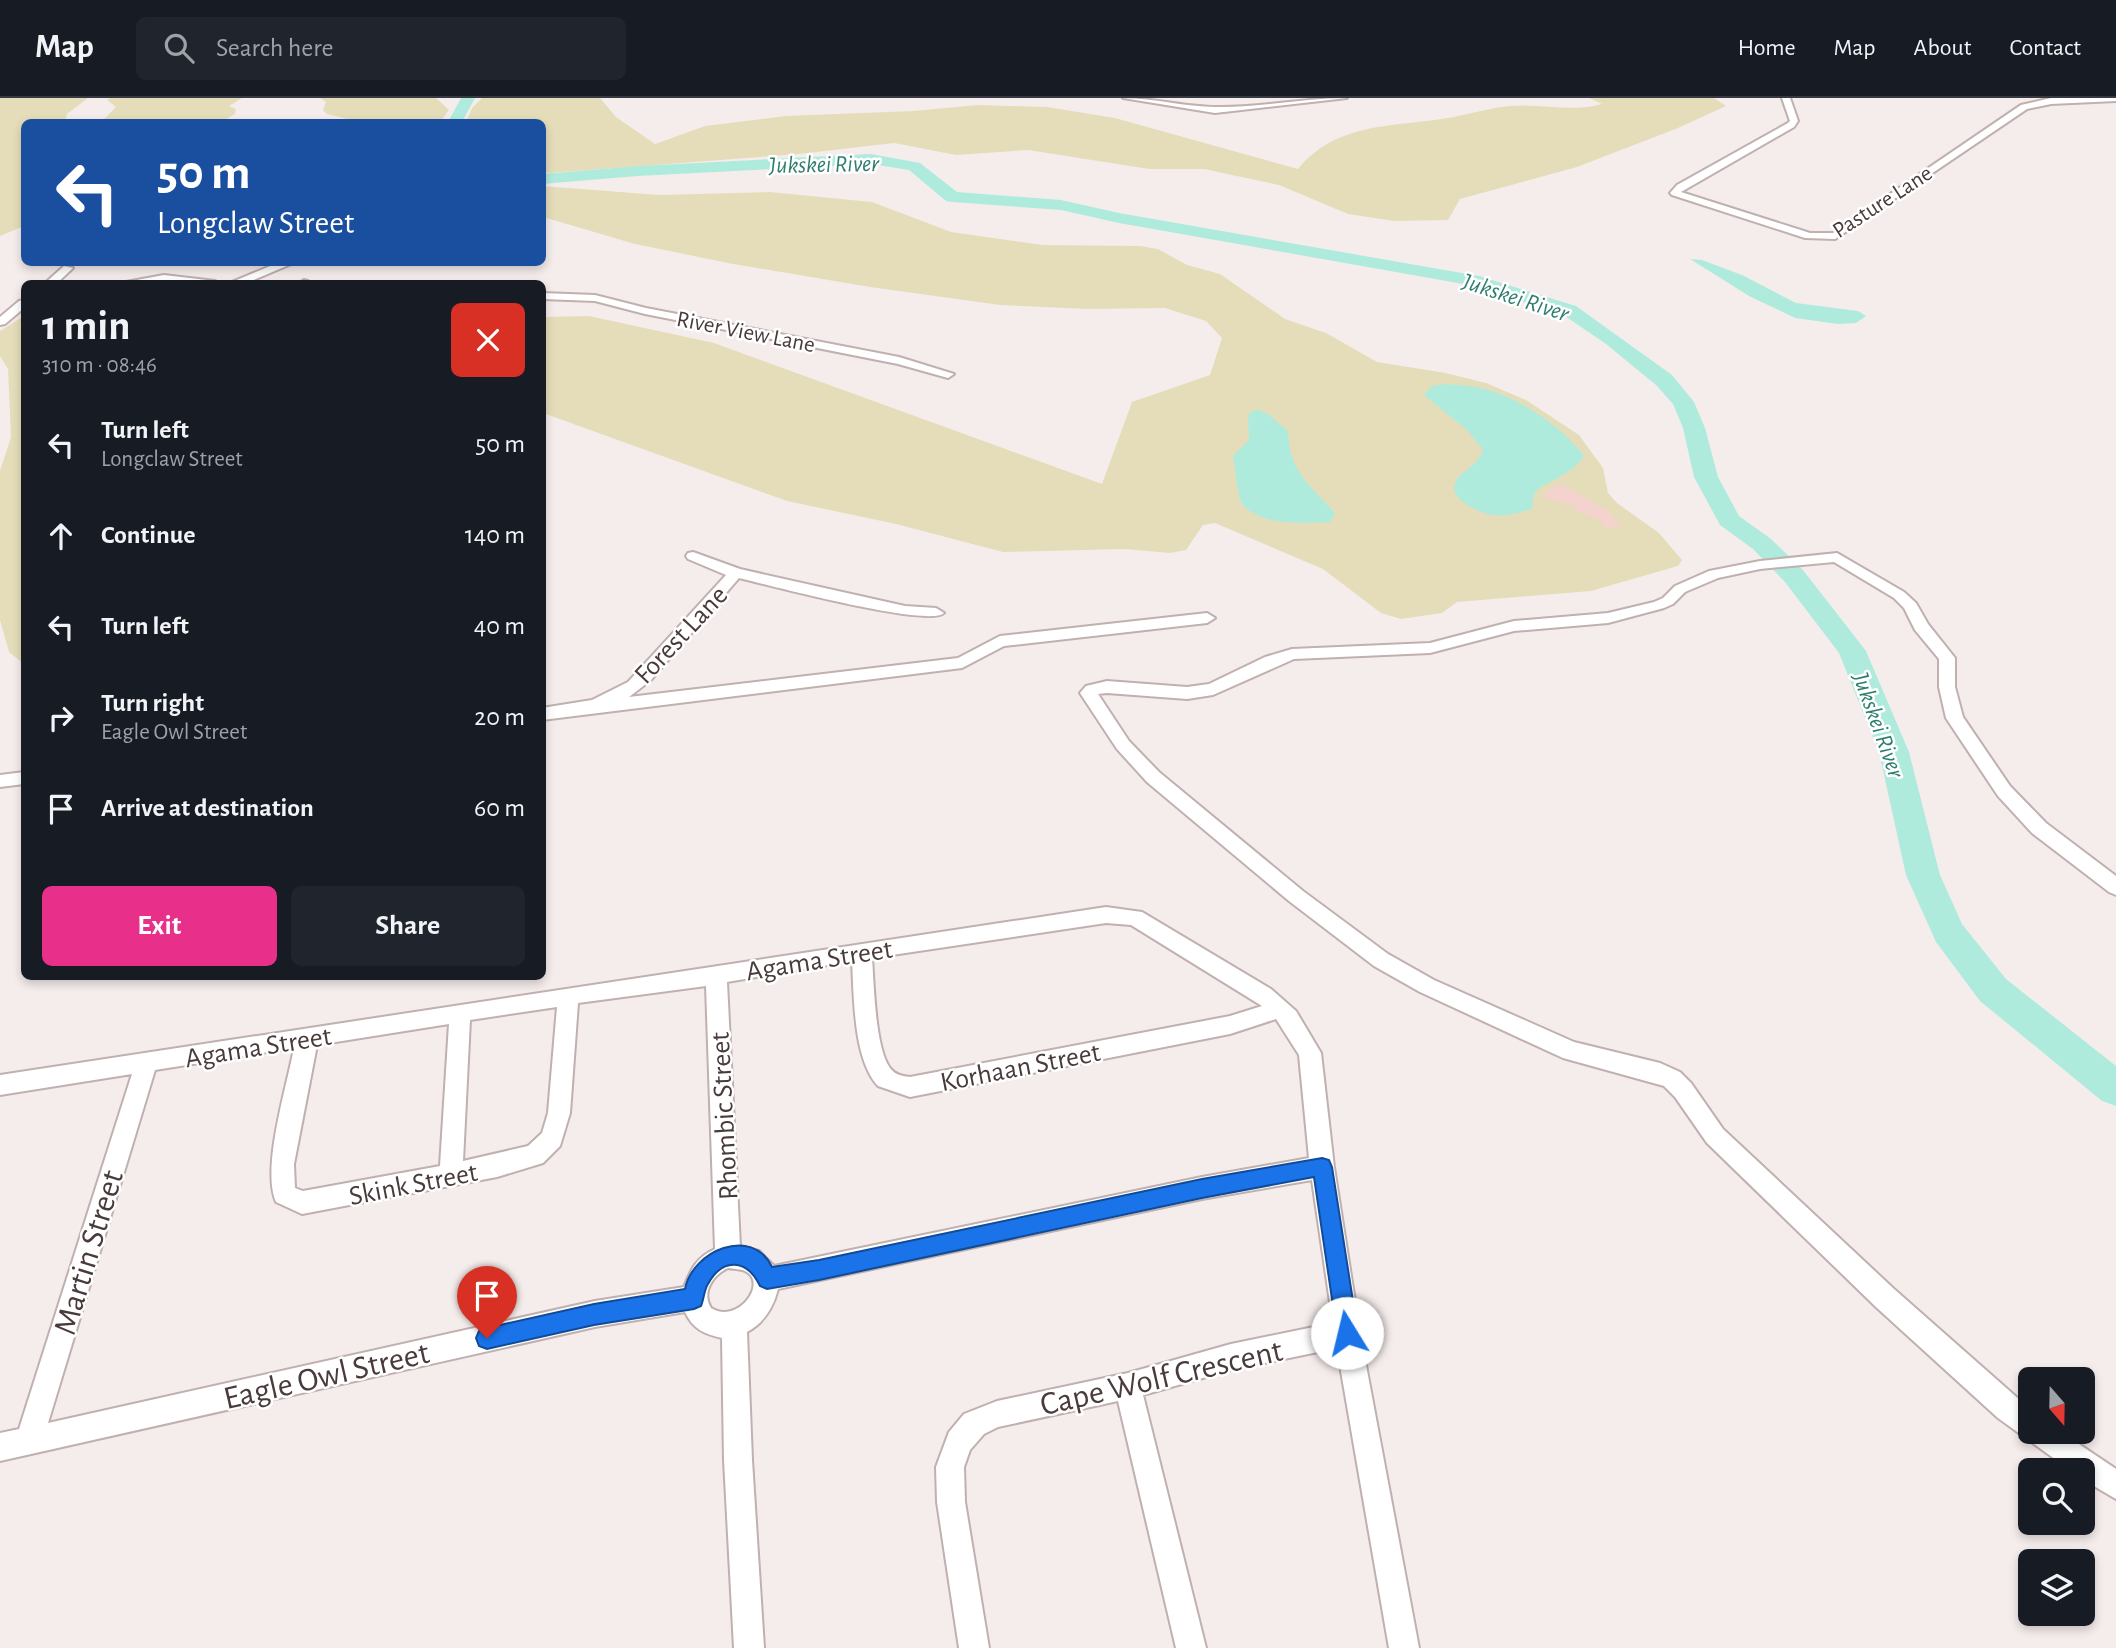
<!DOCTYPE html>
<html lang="en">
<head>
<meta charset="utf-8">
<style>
	:root { --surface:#171b24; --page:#20242c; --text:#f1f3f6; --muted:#9ea1a6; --line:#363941; --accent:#e8308a }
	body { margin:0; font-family:"Alegreya Sans",sans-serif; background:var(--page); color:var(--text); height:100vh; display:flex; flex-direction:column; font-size:26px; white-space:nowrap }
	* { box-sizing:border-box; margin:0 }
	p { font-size:23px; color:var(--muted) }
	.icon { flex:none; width:38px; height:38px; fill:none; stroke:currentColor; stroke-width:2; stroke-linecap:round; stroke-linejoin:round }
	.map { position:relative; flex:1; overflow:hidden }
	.panel { position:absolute; left:21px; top:182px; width:525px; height:700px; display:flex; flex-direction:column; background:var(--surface); border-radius:10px; box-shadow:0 4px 10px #0003 }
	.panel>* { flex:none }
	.banner { position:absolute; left:21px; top:21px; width:525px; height:147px; border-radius:10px; box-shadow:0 4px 10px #0003; background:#1a4fa0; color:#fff; overflow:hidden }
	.needle { width:46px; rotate:160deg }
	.fabs { position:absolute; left:2018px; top:1269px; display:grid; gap:14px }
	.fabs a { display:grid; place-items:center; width:77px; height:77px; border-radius:10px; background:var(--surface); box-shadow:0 4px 10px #0003; font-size:35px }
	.pin { position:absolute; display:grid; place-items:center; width:60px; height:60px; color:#fff; margin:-72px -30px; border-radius:50% 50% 50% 0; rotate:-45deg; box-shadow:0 0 7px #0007 }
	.pin .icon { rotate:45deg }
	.me { position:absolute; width:77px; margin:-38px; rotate:351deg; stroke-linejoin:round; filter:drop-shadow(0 0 5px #0008) }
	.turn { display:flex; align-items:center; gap:24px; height:147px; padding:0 21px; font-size:32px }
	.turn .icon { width:91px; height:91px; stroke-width:2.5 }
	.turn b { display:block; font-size:49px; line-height:60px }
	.round { display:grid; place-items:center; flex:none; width:74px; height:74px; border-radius:10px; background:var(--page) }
	.headline { display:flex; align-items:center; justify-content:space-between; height:119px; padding:0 21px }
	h1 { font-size:42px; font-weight:700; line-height:52px }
	.action { display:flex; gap:14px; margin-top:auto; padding:14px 21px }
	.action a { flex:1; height:80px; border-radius:10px; background:var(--accent); color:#fff; font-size:28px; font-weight:700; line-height:80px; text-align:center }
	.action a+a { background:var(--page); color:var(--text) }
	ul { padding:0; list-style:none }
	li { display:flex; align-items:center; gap:21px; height:91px; padding:0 21px }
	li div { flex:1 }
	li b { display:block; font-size:26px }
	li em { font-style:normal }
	header { display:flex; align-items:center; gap:42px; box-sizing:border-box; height:98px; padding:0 35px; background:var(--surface); border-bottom:2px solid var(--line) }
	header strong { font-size:33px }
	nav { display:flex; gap:38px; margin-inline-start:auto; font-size:24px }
	.search { width:490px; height:63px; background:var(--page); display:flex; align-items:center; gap:18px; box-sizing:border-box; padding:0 24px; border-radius:10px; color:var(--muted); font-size:26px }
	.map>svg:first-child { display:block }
	.green { fill:#e5ddb9 }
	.sand { fill:#f4d2cd }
	.water { fill:#afebdd }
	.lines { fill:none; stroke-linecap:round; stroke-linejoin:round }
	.river { fill:#afebdd; fill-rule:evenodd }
	.street-casing { stroke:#c0b0af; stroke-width:4 }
	.street { fill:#fff; fill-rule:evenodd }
	.route { fill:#1a73e8; stroke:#114b97; stroke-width:2 }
	.labels { text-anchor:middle; stroke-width:5; stroke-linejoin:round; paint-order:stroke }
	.far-street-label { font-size:23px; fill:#493a3b; stroke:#fff }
	.far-water-label { font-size:24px; font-style:italic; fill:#2e7e6d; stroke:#fff }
	.street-label { font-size:28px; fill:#493a3b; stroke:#fff }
	.near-street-label { font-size:33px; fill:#493a3b; stroke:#fff }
</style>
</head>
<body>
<header>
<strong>Map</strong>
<div class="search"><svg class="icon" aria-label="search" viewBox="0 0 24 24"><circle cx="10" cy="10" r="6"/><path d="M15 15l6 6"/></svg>Search here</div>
<nav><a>Home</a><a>Map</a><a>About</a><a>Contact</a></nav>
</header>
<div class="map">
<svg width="2116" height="1550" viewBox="0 0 2116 1550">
	<rect width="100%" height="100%" fill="#f5edec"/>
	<path class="green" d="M0,0H88L67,16L65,24H24V128L0,138Z
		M110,0H242L229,8L236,11L235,16L221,24H101L116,9L107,2Z
		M320,0H436L449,12L440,24H360L327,16L323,12L326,4Z
		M482,0H600L616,19L655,46L705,28L785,18L913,13L978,7L1047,9L1115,20L1298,71C1335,26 1387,29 1441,21C1464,18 1487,10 1510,8C1542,5 1571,15 1602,6L1589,0H1714L1726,8L1678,30L1577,69L1460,101L1448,122L1394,123L1348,116L1279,87L1204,71H1149L1028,52L956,57L894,45L799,56L549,75L543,74L542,24H466L472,10Z
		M542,88L659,97L770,94L872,104L951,134L1043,147L1140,148L1158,151L1187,167L1220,176L1285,221L1326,235L1377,264L1446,275L1486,285L1526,302L1579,337L1603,370L1608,395L1617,405L1659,435L1682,462L1678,468L1591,493L1457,504L1442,515L1401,521L1381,515L1323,471L1215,425L1203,427L1186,452L1170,455L1124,451L1003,454L896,426L787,403L543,315V219L589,218L714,245L1102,386L1132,304L1210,277L1222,240L1206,223L1165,210L1087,211L1000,207L870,189L733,166L635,146L543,119Z
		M24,218V566L9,554L0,522V373L11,339L8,271L0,258V233Z"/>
	<path class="sand" d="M1561,386L1612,415V421L1621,426L1617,429H1604L1600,422L1576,413L1575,408L1543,399L1549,391Z"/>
	<path class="water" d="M1690,161L1702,162L1742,177L1796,205L1858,213L1866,218L1856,225L1838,226L1795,220L1749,198Z
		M1444,286C1456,287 1469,287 1481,290C1519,299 1560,327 1584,358C1570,380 1541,384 1535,395C1532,400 1534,406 1532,411C1521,414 1505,419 1493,417C1481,416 1448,401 1455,385C1460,372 1476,371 1483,352L1467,332L1424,297L1432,288Z
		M1256,311L1268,316L1288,333C1289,374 1310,387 1335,415L1330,424C1304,425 1262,428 1243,407C1238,401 1235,369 1233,358L1249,342L1248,317Z"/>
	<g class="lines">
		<path class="river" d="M461,0H475L462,24H448Z
			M871,56L920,65L957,94L1061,102L1119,115L1479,178L1576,208L1672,277L1694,304L1705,330L1718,379L1739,418L1771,441L1803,472L1866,553L1909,654L1940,777L1962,826L2006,881L2116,968V1008L2102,1003L1980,903L1936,844L1906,777L1879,654L1839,555L1785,484L1753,451L1720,427L1694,379L1683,330L1673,306L1656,287L1606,246L1562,216L1469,187L1119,125L1061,112L952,104L946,103L909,72L871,66L638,78L542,86V76L638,68Z"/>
		<g class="street-casing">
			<path id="street" d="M1123,0C1154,0 1185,9 1216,9C1259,10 1303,0 1347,0L1215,15Z
				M1782,0H1790L1798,23L1794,29L1681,94L1810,135H1833L2021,7L2051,0H2116V3L2051,6L2027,11L1835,141L1805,140L1672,97L1670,95L1677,87L1788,25L1790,23Z
				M280,164H296L244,186H227Z
				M64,168L73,170L56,186H44Z
				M164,177L215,183L220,186L164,183L115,186Z
				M304,182L308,183L310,186H298Z
				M542,195L595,197L646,210L899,259L954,276L948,280L898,266L645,216L595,203L542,201Z
				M24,202V210L5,226L0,227V219L19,203Z
				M693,454L740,471L905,508L936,510L944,515C930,530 768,487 739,480L651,582L629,599L958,560L1000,538L1207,515L1215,520L1207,525L1004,548L962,570L542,622V610L592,602L628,584L726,477L688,461L686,458L688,455Z
				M1837,455L1904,494L1916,505L1928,526L1955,560V589L1963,619L2010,688L2046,725L2116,778V797L2109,794L2032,735L1998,698L1946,620L1939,589V561L1915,532L1904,510L1894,500L1834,464L1760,471L1718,480L1685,494L1673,506L1664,510L1608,525L1514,533L1430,555L1294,561L1213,597L1187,601L1107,595L1098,596L1129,643L1159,674L1303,793L1388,856L1434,882L1574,944L1660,965L1680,974L1691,985L1723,1031L1894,1191L2030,1311V1334H2061L2116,1371V1401L2082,1381V1372H2070L1998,1320L1876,1209L1707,1045L1675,999L1664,988L1563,960L1420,894L1374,868L1289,803L1147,684L1117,651L1080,595L1086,588L1107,583L1187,589L1209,586L1265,559L1292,551L1430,545L1514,523L1608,515L1654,504L1663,500L1675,488L1709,473L1760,463Z
				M24,674V686L0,689V677Z
				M1106,809L1142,814L1271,891L1296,913L1321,955L1334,1069L1360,1235L1419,1550H1389L1337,1250L1231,1272L1143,1297L1206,1550H1176L1118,1303L998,1329L984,1336L970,1352L964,1369L965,1404L989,1550H959L937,1404L936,1369L949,1334L964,1316L997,1303L1128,1275L1231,1246L1333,1225L1312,1082L1202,1101L778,1191C773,1210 764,1225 747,1234L752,1362L764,1550H734L724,1362L722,1240C704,1236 693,1231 685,1214L595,1229L0,1363V1335L19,1331L132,976L0,997V977ZM1106,825L1131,827L1262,908L1230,918L910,979C902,978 895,977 890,970C875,950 874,886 872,860ZM852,863C854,898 853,961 878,988L910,999L1230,936L1276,921L1299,957L1309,1060L1202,1079L774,1168L759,1153L740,1148L727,884ZM706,888L715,1151C697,1159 691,1171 684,1189L595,1203L48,1325L155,972L294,950C287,988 261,1070 276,1104L302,1116L497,1079L543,1065L560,1048L570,1015L578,905ZM557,909L548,1015L542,1035L528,1048L463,1063L470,922ZM449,926L440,1068L303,1093L295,1090L294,1066L317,947ZM728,1170C733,1171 741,1171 745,1173C769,1184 738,1227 711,1210C701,1194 713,1177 728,1170Z"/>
		</g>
		<use href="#street" class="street"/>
	</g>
	<path class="route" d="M1322,1060L1329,1062L1332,1069L1358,1235L1355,1242L1347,1246L1340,1242L1337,1235L1314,1079L1202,1100L819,1182L767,1191L760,1188C747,1161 723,1159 708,1186C704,1192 704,1201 701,1208L694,1211L594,1227L487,1251L479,1248L476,1240L479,1233L487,1230L594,1206L685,1191C692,1153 752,1127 772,1169L819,1162L1202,1081Z"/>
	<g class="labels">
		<g class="far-street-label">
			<text transform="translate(1882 103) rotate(-33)" y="8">Pasture Lane</text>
			<text transform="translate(746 233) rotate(11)" y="8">River View Lane</text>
		</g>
		<g class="far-water-label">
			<text transform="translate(824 66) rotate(-1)" y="8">Jukskei River</text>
			<text transform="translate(1516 199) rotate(18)" y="8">Jukskei River</text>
			<text transform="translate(1879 627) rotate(70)" y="8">Jukskei River</text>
		</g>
		<g class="street-label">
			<text transform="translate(680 536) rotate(-47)" y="10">Forest Lane</text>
			<text transform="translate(819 861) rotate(-9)" y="10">Agama Street</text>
			<text transform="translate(258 948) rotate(-9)" y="10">Agama Street</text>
			<text transform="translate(1020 968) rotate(-11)" y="10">Korhaan Street</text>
			<text transform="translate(723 1018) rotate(-93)" y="10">Rhombic Street</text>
			<text transform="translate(413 1085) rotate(-11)" y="10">Skink Street</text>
		</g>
		<g class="near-street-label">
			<text transform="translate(87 1154) rotate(-73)" y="12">Martin Street</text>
			<text transform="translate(326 1276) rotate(-13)" y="12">Eagle Owl Street</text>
			<text transform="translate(1161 1278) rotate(-13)" y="12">Cape Wolf Crescent</text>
		</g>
	</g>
</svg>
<div class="fabs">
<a><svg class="needle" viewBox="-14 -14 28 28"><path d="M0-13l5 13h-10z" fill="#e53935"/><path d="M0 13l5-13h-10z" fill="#9ea1a6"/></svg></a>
<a><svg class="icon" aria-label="search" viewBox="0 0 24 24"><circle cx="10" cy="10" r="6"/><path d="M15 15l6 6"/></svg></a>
<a><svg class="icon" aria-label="layers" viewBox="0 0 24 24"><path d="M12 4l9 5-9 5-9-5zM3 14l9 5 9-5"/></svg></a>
</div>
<div class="pin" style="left:487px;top:1240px;background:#d93025"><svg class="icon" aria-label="arrive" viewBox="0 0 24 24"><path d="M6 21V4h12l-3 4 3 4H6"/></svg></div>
<svg class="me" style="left:1347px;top:1235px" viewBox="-20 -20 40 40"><circle r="19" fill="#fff"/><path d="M0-13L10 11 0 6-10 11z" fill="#1a73e8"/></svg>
<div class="banner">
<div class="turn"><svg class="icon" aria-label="left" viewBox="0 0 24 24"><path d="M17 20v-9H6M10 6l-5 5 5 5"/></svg><div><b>50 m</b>Longclaw Street</div></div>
</div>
<section class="panel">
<div class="headline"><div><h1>1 min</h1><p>310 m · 08:46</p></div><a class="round" style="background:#d93025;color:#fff"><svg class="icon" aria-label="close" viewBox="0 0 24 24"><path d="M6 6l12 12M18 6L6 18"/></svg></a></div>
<ul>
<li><svg class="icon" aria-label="left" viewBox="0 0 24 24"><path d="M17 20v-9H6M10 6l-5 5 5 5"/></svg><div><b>Turn left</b><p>Longclaw Street</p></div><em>50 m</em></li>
<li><svg class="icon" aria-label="ahead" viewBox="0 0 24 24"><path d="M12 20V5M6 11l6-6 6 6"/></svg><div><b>Continue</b></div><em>140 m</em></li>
<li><svg class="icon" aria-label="left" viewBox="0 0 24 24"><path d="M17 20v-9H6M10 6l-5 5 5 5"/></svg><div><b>Turn left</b></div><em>40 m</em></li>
<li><svg class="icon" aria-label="right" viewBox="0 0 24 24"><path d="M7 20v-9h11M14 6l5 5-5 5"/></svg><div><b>Turn right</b><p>Eagle Owl Street</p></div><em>20 m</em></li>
<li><svg class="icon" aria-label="arrive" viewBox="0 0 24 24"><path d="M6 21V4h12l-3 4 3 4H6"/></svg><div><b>Arrive at destination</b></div><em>60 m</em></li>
</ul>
<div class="action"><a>Exit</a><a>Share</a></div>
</section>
</div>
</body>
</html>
